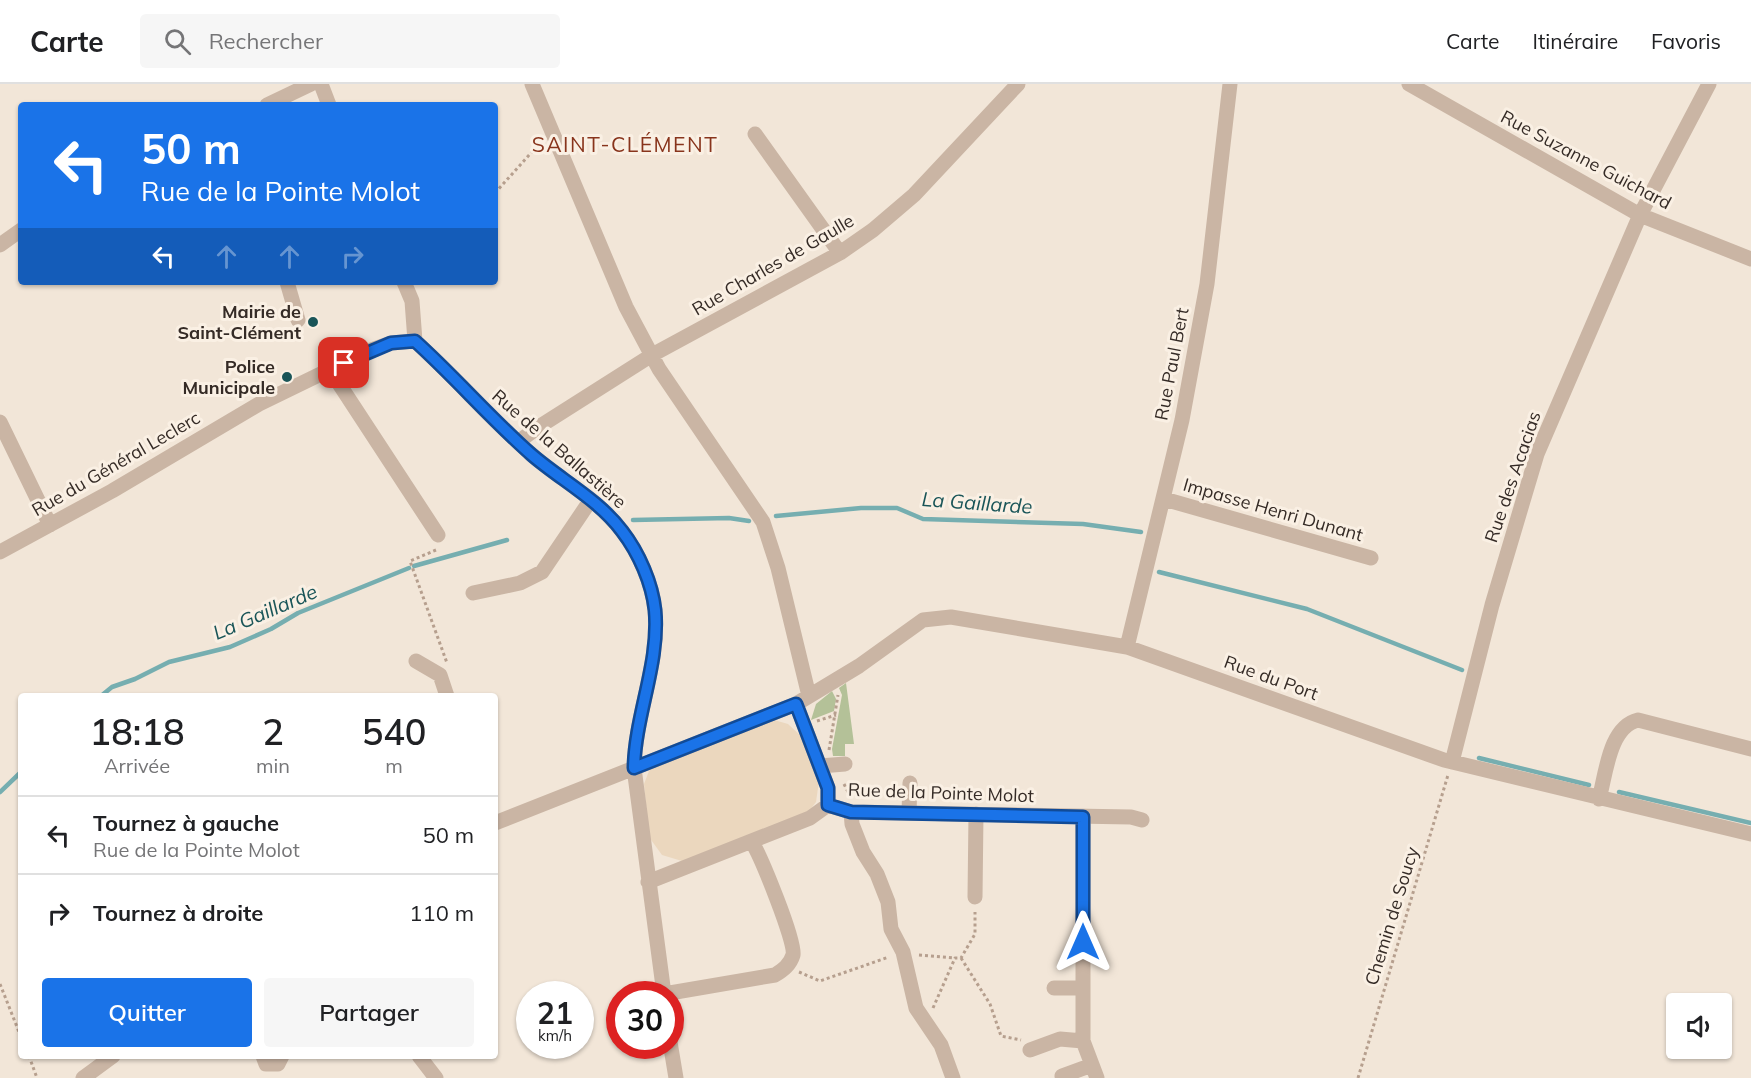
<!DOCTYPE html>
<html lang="fr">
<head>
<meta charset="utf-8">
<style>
	:root { --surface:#fff; --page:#f6f6f6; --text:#202124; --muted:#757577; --line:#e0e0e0; --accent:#1a73e8 }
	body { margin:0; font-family:Mulish,sans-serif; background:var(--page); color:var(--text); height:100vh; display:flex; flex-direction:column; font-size:22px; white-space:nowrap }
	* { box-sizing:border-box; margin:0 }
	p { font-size:20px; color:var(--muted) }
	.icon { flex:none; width:33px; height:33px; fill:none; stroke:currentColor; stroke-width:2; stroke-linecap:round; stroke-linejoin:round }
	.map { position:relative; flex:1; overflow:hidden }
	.panel { position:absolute; left:18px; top:609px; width:480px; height:366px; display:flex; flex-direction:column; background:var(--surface); border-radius:6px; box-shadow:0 2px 4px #0004 }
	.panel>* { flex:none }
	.banner { position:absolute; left:18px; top:18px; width:480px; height:183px; border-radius:6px; box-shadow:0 2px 4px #0004; background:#1a73e8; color:#fff; overflow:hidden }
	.tools { position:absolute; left:1666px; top:909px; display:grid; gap:12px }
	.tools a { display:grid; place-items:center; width:66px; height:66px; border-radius:6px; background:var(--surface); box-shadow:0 2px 4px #0004; font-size:30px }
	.speed { position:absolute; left:516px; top:897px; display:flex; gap:12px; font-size:30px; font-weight:700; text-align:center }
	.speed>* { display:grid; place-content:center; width:78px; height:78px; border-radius:50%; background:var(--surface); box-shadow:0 2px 4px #0004; line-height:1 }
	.speed small { font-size:15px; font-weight:400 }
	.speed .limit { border:9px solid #d22; background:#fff; color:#111 }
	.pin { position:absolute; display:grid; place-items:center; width:51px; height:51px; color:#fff; margin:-26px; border-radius:12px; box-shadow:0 3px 9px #0006 }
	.me { position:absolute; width:66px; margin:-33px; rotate:0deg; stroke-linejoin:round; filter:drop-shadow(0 0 4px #0008) }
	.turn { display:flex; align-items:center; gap:21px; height:126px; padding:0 24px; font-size:27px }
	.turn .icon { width:78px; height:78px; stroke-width:2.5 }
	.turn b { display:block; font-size:42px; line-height:51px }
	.lanes { display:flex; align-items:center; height:57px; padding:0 24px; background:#0003; justify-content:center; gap:30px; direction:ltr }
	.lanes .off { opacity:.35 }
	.eta { display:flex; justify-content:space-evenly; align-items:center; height:102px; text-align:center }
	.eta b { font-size:36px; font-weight:600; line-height:42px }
	.button { display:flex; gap:12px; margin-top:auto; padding:12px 24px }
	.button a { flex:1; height:69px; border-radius:6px; background:var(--accent); color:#fff; font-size:24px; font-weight:600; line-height:69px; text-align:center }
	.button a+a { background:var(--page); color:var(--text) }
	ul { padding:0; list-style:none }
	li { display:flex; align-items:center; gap:18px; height:78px; padding:0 24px; border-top:2px solid var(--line) }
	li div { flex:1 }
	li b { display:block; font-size:22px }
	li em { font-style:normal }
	header { display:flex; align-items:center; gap:36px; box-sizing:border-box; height:84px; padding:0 30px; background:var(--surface); border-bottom:2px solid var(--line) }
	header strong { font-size:28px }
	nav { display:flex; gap:33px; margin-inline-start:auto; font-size:21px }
	.search { width:420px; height:54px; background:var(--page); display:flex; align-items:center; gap:15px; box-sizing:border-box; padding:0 21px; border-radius:6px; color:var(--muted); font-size:22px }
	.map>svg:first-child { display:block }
	.green { fill:#b4c198 }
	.plaza { fill:#ebd7be }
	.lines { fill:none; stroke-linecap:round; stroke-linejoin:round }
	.stream { stroke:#76aeb0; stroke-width:4.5 }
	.path { stroke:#b69f8e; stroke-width:3; stroke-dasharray:3 3; stroke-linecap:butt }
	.minor { stroke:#cab5a4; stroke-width:15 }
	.route-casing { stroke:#114b97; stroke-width:15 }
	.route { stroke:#1a73e8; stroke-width:10 }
	.poi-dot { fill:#1a5558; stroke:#faf0e4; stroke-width:2 }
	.labels { text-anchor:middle; stroke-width:6; stroke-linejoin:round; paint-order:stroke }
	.street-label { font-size:18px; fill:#352b26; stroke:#faf0e4 }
	.poi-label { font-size:18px; font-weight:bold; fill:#352b26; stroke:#faf0e4; text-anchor:end }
	.water-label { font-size:20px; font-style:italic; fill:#1a5558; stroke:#faf0e4 }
	.quarter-label { font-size:21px; letter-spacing:1.5px; fill:#88341c; stroke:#faf0e4 }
</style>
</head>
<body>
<header>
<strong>Carte</strong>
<div class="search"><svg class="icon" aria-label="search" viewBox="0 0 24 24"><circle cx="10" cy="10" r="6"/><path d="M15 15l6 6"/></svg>Rechercher</div>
<nav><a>Carte</a><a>Itinéraire</a><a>Favoris</a></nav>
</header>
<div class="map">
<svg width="1751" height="994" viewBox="0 0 1751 994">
	<rect width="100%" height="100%" fill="#f2e6d8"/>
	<path class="green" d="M846,599L854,660H845V672H833L832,665L842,611L839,604Z
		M832,607L836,615L834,627L811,636L816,620Z"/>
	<path class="plaza" d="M774,636L788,640L801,652L819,697L816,718L807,730L682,777L662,771L649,753L644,700L649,687L654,681Z"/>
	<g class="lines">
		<path class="stream" d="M776,432L861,424H897L923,435L1083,440L1141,448
			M633,436L729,434L749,437
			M414,482L507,456
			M1159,488L1307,525L1462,586
			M101,612L112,603L135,595L169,578L230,563L271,545L298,529L409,484
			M1479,674L1589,701
			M0,708L21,688
			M1619,708L1751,739"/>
		<path class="path" d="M495,109L540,59
			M436,466L410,477L447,579
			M817,637L836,631
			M829,666L838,611
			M844,700L850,712
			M919,871L955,874
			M961,874L990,920L1001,952L1021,956
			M799,888L820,897L889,873
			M0,900L21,953
			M933,924L955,874H961L975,850V828
			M29,972L37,994
			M1358,994L1448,691"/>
		<path class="minor" d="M321,0L329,21
			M532,0L626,223L659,285L763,438L778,484L809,612
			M1409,0L1640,131L1751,175
			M267,21L311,0
			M755,50L840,169
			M0,161L21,146
			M287,198L298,236
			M404,198L412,217L415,257
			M415,257C455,293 491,335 532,371C561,396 599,416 622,447C639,469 652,499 655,526C660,579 635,631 634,684L664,910
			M330,286L438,451
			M0,338L50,441
			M518,358L537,344L652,271L840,169L873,146L914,111L1018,0
			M1164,415L1371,474
			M0,468L112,407L259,320L368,267L391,259L415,257
			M473,509L520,499L542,488L590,417
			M1127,563L1182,336L1207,200L1230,0
			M416,577L440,591L447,612
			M796,620L828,704V721
			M1452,678L1492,521L1537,370L1640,131L1709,0
			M820,682L845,680
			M1599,715C1606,690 1609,643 1638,636L1751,665
			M828,721L851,728L1131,733L1142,736
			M851,728L852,740L863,768L877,790L888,818L891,845L903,868L916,924L941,961L953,994
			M909,728L910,699
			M1083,733V957L1097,994
			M495,739L796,620L859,582L923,536L951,533L1127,563L1444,676L1751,750
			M648,798L810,734L828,721
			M975,813L976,730
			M1054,904H1083
			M664,910L775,891C783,886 790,881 793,871C796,858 761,773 752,758
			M670,958L676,994
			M1030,966L1060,955L1083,957
			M263,972L266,980H278L282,972
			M419,972L436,994
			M1062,992L1092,981
			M83,994L113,972"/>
	</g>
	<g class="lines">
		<g class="route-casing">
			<path id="route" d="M344,279L391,259L415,257C455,293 491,335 532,371C561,396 599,416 622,447C639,469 652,499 655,526C660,579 635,631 634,684L796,620L828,704V721L851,728L1083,733V858"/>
		</g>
		<use href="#route" class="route"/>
	</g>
	<g class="poi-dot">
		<circle cx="313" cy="238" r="6"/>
		<circle cx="287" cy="293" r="6"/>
	</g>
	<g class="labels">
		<g class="street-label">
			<text transform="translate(1586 76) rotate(28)" y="6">Rue Suzanne Guichard</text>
			<text transform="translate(773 181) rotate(-30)" y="6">Rue Charles de Gaulle</text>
			<text transform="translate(1172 280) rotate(-79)" y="6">Rue Paul Bert</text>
			<text transform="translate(559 365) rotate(41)" y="6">Rue de la Ballastière</text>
			<text transform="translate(116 380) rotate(-30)" y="6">Rue du Général Leclerc</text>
			<text transform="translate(1513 393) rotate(-71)" y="6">Rue des Acacias</text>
			<text transform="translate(1273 426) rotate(16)" y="6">Impasse Henri Dunant</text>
			<text transform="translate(1271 594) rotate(20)" y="6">Rue du Port</text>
			<text transform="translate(941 709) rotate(2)" y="6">Rue de la Pointe Molot</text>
			<text transform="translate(1392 832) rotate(-73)" y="6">Chemin de Soucy</text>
		</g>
		<g class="poi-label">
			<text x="301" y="234">Mairie de<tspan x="301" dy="21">Saint-Clément</tspan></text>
			<text x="275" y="289">Police<tspan x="275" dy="21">Municipale</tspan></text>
		</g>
		<g class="water-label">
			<text transform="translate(977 419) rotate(4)" y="7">La Gaillarde</text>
			<text transform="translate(265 528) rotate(-23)" y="7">La Gaillarde</text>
		</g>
		<g class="quarter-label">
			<text x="625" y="68">SAINT-CLÉMENT</text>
		</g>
	</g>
</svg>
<div class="tools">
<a><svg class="icon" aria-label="sound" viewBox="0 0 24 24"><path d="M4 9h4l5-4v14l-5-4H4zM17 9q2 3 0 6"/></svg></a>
</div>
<div class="speed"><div>21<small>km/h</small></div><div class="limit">30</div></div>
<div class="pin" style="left:344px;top:279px;background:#d93025"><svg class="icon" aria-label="arrive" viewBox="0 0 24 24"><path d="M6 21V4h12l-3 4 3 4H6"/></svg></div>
<svg class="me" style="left:1083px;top:858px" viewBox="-20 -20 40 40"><path d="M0-17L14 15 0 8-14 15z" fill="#1a73e8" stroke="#fff" stroke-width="4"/></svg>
<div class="banner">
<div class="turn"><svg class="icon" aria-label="left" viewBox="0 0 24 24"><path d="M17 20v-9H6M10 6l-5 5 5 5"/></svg><div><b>50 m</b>Rue de la Pointe Molot</div></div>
<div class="lanes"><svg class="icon" aria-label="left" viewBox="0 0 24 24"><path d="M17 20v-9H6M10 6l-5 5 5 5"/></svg><svg class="icon off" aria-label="ahead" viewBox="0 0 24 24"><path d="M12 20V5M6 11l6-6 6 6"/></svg><svg class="icon off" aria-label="ahead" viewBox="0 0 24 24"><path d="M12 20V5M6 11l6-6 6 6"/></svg><svg class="icon off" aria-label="right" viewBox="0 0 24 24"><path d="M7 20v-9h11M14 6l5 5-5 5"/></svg></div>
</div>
<section class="panel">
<div class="eta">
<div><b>18:18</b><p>Arrivée</p></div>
<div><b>2</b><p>min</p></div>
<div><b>540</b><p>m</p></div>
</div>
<ul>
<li><svg class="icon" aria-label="left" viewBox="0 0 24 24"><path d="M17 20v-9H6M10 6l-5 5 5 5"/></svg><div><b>Tournez à gauche</b><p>Rue de la Pointe Molot</p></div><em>50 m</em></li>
<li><svg class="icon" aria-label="right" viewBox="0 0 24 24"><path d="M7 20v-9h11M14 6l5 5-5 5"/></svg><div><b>Tournez à droite</b></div><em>110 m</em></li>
</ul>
<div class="button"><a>Quitter</a><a>Partager</a></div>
</section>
</div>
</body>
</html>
